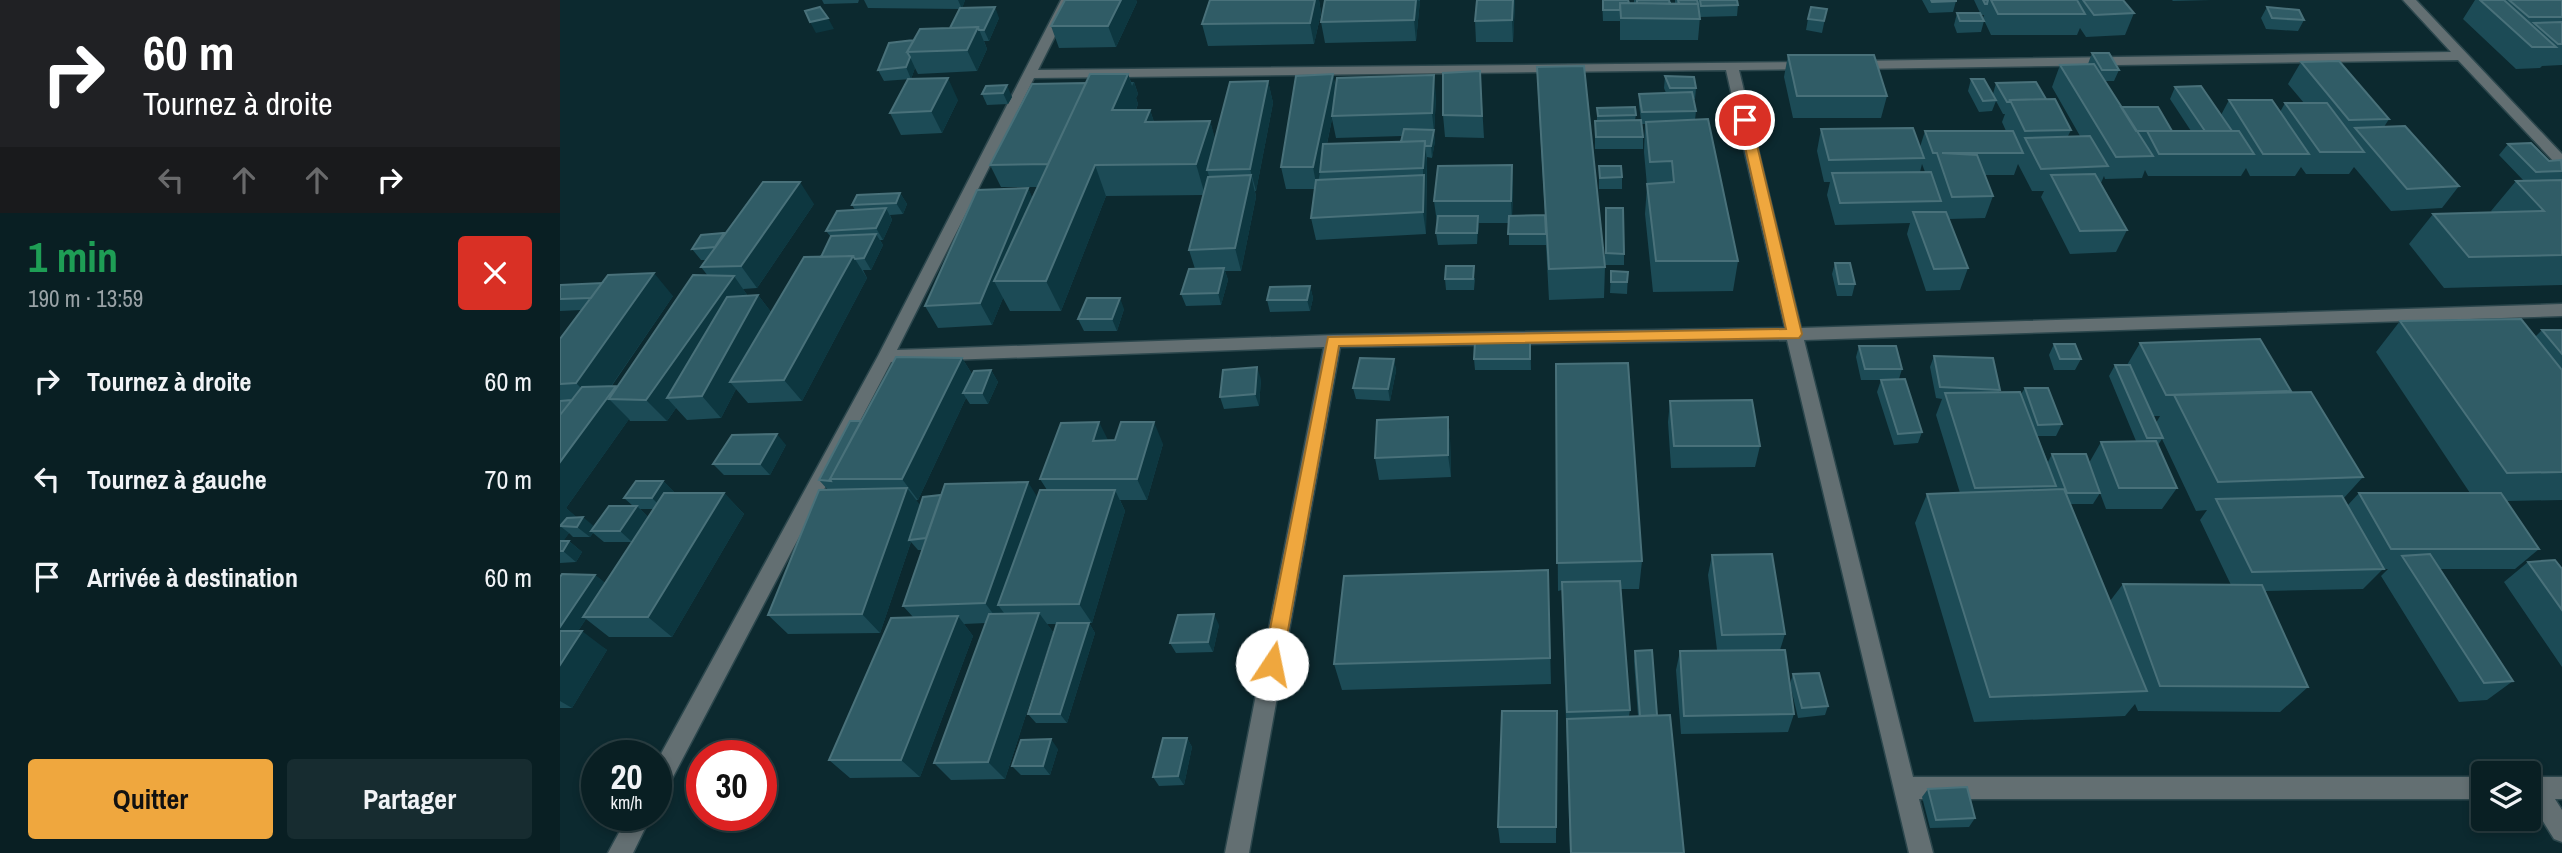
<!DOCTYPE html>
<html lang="fr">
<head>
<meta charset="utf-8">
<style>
	:root { --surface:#091f23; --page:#172c30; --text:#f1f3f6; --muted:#99a2a6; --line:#293d41; --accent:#efa73e }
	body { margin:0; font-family:"Archivo Narrow",sans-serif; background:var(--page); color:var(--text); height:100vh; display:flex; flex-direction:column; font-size:26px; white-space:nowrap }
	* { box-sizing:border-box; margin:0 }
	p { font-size:23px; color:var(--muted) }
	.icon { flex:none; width:38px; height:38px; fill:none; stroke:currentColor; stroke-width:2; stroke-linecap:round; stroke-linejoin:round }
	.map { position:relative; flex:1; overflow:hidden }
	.sheet { display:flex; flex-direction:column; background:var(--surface); width:560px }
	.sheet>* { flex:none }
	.banner { background:#202124; color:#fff; overflow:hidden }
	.fabs { position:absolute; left:1911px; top:761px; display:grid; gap:14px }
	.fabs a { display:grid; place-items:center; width:70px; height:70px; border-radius:7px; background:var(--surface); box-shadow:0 4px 10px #0003,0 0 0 2px var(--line); font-size:35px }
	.speed { position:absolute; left:21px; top:740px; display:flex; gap:14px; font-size:35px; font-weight:700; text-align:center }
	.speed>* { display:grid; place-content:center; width:91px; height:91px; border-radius:50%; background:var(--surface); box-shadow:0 4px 10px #0003,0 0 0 2px var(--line); line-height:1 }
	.speed small { font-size:18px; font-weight:400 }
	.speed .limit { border:10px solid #d22; background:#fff; color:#111 }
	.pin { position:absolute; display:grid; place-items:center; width:60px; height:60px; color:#fff; margin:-30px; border:4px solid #fff; border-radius:50%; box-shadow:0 2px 7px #0007 }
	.me { position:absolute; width:77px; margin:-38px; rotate:11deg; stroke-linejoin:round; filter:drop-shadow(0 0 5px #0008) }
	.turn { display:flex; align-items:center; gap:24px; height:147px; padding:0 28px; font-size:32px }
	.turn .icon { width:91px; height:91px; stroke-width:2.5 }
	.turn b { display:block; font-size:49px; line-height:60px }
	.lanes { display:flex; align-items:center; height:66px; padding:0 28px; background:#0003; justify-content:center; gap:35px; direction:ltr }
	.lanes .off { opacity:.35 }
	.round { display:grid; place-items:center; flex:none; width:74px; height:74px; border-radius:7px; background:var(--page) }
	.overview { display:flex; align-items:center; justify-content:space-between; height:119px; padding:0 28px }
	h1 { font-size:42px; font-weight:700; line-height:52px; color:#1e9e55 }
	.button { display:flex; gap:14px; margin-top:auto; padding:14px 28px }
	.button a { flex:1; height:80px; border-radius:7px; background:var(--accent); color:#111; font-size:28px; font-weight:700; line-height:80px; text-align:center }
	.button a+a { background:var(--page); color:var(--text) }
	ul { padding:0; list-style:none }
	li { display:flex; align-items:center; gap:21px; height:98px; padding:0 28px }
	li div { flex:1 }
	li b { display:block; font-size:26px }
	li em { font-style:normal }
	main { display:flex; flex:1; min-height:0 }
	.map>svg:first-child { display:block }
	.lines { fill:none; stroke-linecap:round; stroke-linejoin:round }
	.minor-casing { stroke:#2c474d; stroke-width:3 }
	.minor { fill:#636f72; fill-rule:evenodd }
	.wall { fill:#1c4b56; fill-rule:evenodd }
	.shaded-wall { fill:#0d3740 }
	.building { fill:#305c66; stroke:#49717a; stroke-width:2 }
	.route { fill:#efa73e; stroke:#9b6d28; stroke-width:2 }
</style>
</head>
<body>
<main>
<section class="sheet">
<div class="banner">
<div class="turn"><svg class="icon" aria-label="right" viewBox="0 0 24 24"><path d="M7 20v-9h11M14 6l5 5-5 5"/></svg><div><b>60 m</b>Tournez à droite</div></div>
<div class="lanes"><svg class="icon off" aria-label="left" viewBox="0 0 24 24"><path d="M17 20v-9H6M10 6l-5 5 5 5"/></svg><svg class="icon off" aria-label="ahead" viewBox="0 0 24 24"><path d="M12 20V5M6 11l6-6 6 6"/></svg><svg class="icon off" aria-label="ahead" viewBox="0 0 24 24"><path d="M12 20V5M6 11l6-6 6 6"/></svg><svg class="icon" aria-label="right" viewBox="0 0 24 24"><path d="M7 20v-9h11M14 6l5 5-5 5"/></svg></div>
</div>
<div class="overview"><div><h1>1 min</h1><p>190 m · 13:59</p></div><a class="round" style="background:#d93025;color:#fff"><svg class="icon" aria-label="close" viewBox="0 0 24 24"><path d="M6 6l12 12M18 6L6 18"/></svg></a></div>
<ul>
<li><svg class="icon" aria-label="right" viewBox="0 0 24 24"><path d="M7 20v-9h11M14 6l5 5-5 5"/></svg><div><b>Tournez à droite</b></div><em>60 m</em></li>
<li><svg class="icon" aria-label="left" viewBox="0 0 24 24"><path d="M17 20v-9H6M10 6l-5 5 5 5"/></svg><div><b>Tournez à gauche</b></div><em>70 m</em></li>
<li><svg class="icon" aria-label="arrive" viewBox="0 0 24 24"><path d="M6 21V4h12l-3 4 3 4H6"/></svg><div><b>Arrivée à destination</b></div><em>60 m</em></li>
</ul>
<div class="button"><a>Quitter</a><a>Partager</a></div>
</section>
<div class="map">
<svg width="2002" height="853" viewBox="0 0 2002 853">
	<rect width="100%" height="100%" fill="#0c292f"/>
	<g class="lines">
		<g class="minor-casing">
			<path id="minor" d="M501,0H513L478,70L1254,62L1255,65L1249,69L1179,70L1241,328L2002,304V316L1244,340L1353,777H1923V799H1359L1373,853H1349L1227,340L780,347L689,853H665L764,347L331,362L104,794L96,797V763L318,356ZM1166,70L1225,328L773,335L337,350L474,78Z
				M1843,0H1856L2002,154V166L1997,165L1898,60L1295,69L1289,65L1295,61L1891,52Z
				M1969,777H2002V799H1995L2002,810V842L1994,839L1969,799Z
				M68,816H91L73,853H48Z"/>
		</g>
		<use href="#minor" class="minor"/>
	</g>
	<path class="wall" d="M262,0H299L298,3L264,4Z
		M304,0H405L402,8L439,18L429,41H424L427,49L417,71L358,74L355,68L351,79L324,81L318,70L354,40L390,28L400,9L308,8Z
		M505,0H576L577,2L556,47L499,48L491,26Z
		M650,0H759L761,13L754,44L648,46L642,24Z
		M765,0H860L856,41L765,43L761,22Z
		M917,0H955L953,42H916L915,21Z
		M1042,0L1074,3V0H1109L1110,4H1115V0H1177L1178,5L1177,16L1140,17L1138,40H1060V21H1043Z
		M1362,0H1396V1L1393,12L1369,13Z
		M1414,0H1563L1574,13L1565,35L1526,37L1520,28L1517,35H1431L1423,18L1424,15H1421Z
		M1612,0H1651L1613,1Z
		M1915,0H2002V65L1982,66L1980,68L1956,69L1903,19Z
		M1707,7L1744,20L1738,31L1706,29L1701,18Z
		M1267,9L1262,33L1246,30L1248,19Z
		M1397,13L1424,21L1421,32L1397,33L1394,25Z
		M1532,53L1559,70L1554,81H1545L1561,107L1612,131H1631L1610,99L1615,87L1661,115L1669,100L1720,112L1725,103H1744L1728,84L1741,62L1829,119L1824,127L1899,186L1882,208L1831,211L1794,167L1789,174H1746L1741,167L1735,176H1690L1686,168L1681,176H1588L1585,170L1582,178L1545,179L1544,176L1541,183L1567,230L1556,252L1510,254L1481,197L1484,191H1472L1458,164L1454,175H1425L1433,196L1425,218L1389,219L1408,268L1400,290L1366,291L1347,234L1350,223L1275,225L1267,195L1270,182H1264L1257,151L1261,129L1360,147L1365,131H1446L1442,122L1445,114H1443L1436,101L1432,111L1419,112L1408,91L1411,79L1433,94L1436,83L1486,99L1511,130L1508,136H1520L1492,87L1500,65L1528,64ZM1362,164L1365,172H1360Z
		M1228,55L1327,96L1321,118H1233L1224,77Z
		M977,67L1045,267L1044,298L989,300L986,245H949V223H918L917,244L878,245L876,233L877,223L874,201L952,165L953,187L952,216L985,215L978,97Z
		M920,71L924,138L885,137L883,115Z
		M568,74L571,82H574L578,94L576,98L578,104L576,110H590L594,122L650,121L655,140L708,81L713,103L696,191H695L696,197L681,271H665L668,280L661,305L626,306L621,294L635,269L629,250L644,195L546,196L501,311H450L443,298L432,325L378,328L365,306L468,188L472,198L478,187H441L430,165L526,83Z
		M773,74L776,88L876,97L874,133L875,141L872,158L867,157L866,234L756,240L751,218L755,189H726L721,167ZM772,119L776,138L842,136L841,142L767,144Z
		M1105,76L1136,88L1135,99H1134L1136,111L1135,120L1178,261L1173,291L1093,292L1085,214L1087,186L1084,152L1085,124H1082L1083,137V149H1035V121H1037V108L1076,115L1075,120H1081L1079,105V94L1106,93L1104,88Z
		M426,86L452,97L448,104L427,105L422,94Z
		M398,100L382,133L341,135L330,113Z
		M1948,144L1989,161H2002V285L1884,288L1849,244L1873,214L1932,212L1931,211L1956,181H1964L1939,155Z
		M1039,166L1062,177V189H1039Z
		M340,193L347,204L343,214L330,215L332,220L323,240H320L323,245L311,270H303L307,278L242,401L188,403L176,389L161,418L127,420L116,408L107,421H70L69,419L6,508L17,518L34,527L73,506L64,498L103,481L114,492L113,493H164L184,514L112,637H49L26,619L18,631L47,650L12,708H0V576L35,575L45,583L72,542H44L33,533L30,537H13L9,533L3,541H9L22,552L16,562L0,563V339L21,310L0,311V285L113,296L51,387L56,386L57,388L148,276L141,267L146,260H141L132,249L164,234L254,204L197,288L183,289L188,296L198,295L211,312L261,257L271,237L266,231L295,210L292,205ZM80,509H93L88,517Z
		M1045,220L1064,254V265H1045Z
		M1275,263L1295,284L1292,296H1277L1272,274Z
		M1051,271L1068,272L1067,294L1050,293Z
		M915,278L914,290H886L885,279Z
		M750,286L753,298L750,311L710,312L707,300Z
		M564,309L557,331H524L518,319Z
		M1840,321L1975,337L1982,330H2002V500L1947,501L1979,549L1955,569H1880L1953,681L1927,700L1899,702L1821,576L1828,569H1823L1803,589L1705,591L1748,687L1720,712L1578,711L1575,704L1565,716L1414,722L1355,523L1367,494L1400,493L1376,415L1382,399L1376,398L1370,367L1374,356L1440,390L1439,392L1461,394L1465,388L1502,424L1496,436H1477L1488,462L1492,454L1529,463L1541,442L1576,441L1549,376L1555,365H1567L1580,343L1731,391L1730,392L1803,477L1783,499L1787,506L1799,493H1910L1816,352ZM1593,416H1600L1596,423ZM1602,439L1636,511L1647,510L1640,520L1671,585L1563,584L1550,601L1510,504H1533L1540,493L1546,509H1602L1617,488L1598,445Z
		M970,335L971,370H915L914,359Z
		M1494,344L1521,359L1515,370H1494L1489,355Z
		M1299,346L1342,369L1339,379L1362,432L1358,443L1334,445L1317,392L1321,380H1301L1296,357Z
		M402,358L412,374L431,370L438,382L428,404H410L406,398L358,500H356L360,506L477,497L487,490L480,479L548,440L603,444L587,500H560L565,511L532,623H529L535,633L507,723H476L468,714L497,624H487L493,632L445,779L391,780L374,763L426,623L404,624L413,636L360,777L290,778L269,760L353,617L343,606L362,550H358L351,542L320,633L228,634L208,615L268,490L259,480L301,421Z
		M834,359L836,371L830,401L796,399L793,388Z
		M996,364L1082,561L1079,589H1061L1070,710L1069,716H1078L1074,661L1075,651L1097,715L1124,853H1010L1002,590L998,591Z
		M701,379L699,406L664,409L660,397Z
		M1110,401L1200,446L1195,467L1111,468L1108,422Z
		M888,417L890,438L891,477L819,480L815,458Z
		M226,445L210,475H164L153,464Z
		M1152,555L1225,634L1220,650L1234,714L1228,732L1121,734L1116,670L1120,651L1157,650L1148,575Z
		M1968,562L2002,569V667L1944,582Z
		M988,570L991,684L782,690L774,664Z
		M659,625L653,652L616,653L610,643Z
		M1233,674L1268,706L1265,715L1238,718L1230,684Z
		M997,711L996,843H940L938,827Z
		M627,738L632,747L624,785L599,786L593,777Z
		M498,749L490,775H461L452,766Z
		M1368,789L1415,818L1409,827L1370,828L1362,797Z"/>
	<path class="shaded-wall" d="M398,0H405L402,9Z
		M561,0H576L577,2L556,47L548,26Z
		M755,0H759L761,13L754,44L750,23Z
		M856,0L860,1L856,41L854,20Z
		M953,0H955V7L953,42L952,20Z
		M435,7L439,18L429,41L424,30Z
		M268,18L274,29L256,33L250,22Z
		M418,27L427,49L417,71L407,50Z
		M350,57L355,68L351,79L346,67Z
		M568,74L572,86L574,82L578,94L576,98L578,104L563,140L552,110Z
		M773,74L777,96L772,116V119L761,172H760L757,189L753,167Z
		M874,75L876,97L874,133L875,141L872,158L871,146L874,131L872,113Z
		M388,78L398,100L382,133L371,111Z
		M708,81L713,103L696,191L690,169Z
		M447,85L452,97L448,104L443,93Z
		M590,110L600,140L585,122Z
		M650,121L659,152L647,170L650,179L645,195L636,164Z
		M865,141L867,163L866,190V234L863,212V168Z
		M535,165L546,196L501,311L486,281Z
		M952,165L953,187L952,223L951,201Z
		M691,175L696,197L681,271L675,248Z
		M240,182L254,204L197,288L181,266Z
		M468,188L478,210L434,281L443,298L432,325L420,303Z
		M340,193L347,204L343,214L336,203Z
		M326,208L332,220L323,240L316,228Z
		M918,216L919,227L917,244V233Z
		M316,234L323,245L311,270L304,258Z
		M293,256L307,278L242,401L224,380Z
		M664,268L668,280L661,305L658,293Z
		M94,273L113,296L38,405L16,383Z
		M174,276L190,299L107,398L116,408L107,421L86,400Z
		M750,286L753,298L750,311L747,300Z
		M198,295L215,317L170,382L176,389L161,418L142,396Z
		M560,298L564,309L557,331L552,319Z
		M402,358L415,379L403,393L406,398L358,500L342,479Z
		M834,359L836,371L830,401L828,389Z
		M697,367L701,379L699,406L695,394Z
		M431,370L438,382L428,404L422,393Z
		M56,386L69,400L49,399L69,419L6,508L19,519L0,526L9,533L0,546V432Z
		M888,417L890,438L891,477L888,455Z
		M539,422L550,444L533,441Z
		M594,422L603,444L587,500L577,479Z
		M217,434L226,445L210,475L200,464Z
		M103,481L114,492L103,509L92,498Z
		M468,482L481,503L438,605L444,613L440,623L425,603Z
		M347,488L363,509L349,540L351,542L320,633L302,614Z
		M555,490L565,511L532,623L519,604Z
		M164,493L184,514L112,637L88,617Z
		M77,506L88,517L72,542L60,531Z
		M23,517L36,528L31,531L33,533L30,537L17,527Z
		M9,541L22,552L16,562L3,551Z
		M35,575L48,585L23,617L26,619L9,645L0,639V627Z
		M479,613L493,632L445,779L428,762Z
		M654,614L659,625L653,652L648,642Z
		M398,616L413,636L360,777L341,760Z
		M529,623L535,633L507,723L500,714Z
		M22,631L47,650L12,708L0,701V665Z
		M627,738L632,747L624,785L618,776Z
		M491,739L498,749L490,775L483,766Z"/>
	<path class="building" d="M505,0H561L548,26H491Z
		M650,0H755L750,23L642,24Z
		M765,0H856L854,20L761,22Z
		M917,0H953L952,20L915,21Z
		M1043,0H1068L1069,3H1060V10H1043Z
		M1077,0H1109L1110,4L1077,3Z
		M1118,0H1137L1138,4H1119Z
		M1140,0H1177L1178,5L1141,6Z
		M1371,0H1396V1L1372,2Z
		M1423,0H1428L1427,4H1425Z
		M1431,0H1517L1525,14H1438Z
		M1523,0H1563L1574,13L1534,15Z
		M1920,0H1944L1996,47H1972Z
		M1949,0H2001L2002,1V17H1969Z
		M1060,3L1138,4L1140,19L1061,18Z
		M260,7L268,18L250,22L245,11Z
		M435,7L424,30H419L418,27L390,28L400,8Z
		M1251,7L1267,9L1264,21L1248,19Z
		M1707,7L1739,10L1744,20L1712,18Z
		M1397,13H1420L1424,21H1400Z
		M2002,22V44H1998L1974,23Z
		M418,27L407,50L347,52L360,29Z
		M354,40L347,52L350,57L346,67L318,70L329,43Z
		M1532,53H1549L1559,70H1542Z
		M1228,55H1314L1327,96H1237Z
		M1779,61L1829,119L1789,120L1741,62Z
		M1534,64L1593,156L1556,157L1500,65Z
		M1024,66L1045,267L989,269L977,67Z
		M920,71L922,116L883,115V73Z
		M530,74H568L552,110H590L585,122L650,121L636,164L535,165L486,281H434Z
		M773,74L753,167H721L736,76Z
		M874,75L872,113L772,116L777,78Z
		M1105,76L1134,77L1136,88H1110Z
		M388,78L371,111L330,113L348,79Z
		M1411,79H1424L1436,100L1423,101Z
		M708,81L690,169L647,170L670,82Z
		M1476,82L1486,99L1450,100L1449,102H1447L1436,83Z
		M526,83L488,164L430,165L472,84Z
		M447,85L443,93L422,94L426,86Z
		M1641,86L1672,131H1645L1615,87Z
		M1132,92L1136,111L1082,112L1079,94Z
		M1495,99L1511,130L1465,131L1450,100Z
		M1669,100H1712L1749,154H1703Z
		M1725,103H1767L1804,152H1760Z
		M1075,107L1076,115L1038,116L1037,108Z
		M1561,107H1598L1612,131H1576Z
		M1148,119L1178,261H1096L1087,184L1114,182L1112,161L1090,162L1086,122Z
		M1081,120L1083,137H1036L1035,121Z
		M1845,126L1899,186L1847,189L1795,128Z
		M1353,128L1364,158L1269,160L1261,129Z
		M844,129L874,130L871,146H865V141L841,142Z
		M1365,131H1453L1463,153H1382L1417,155L1433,196L1392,197L1377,153H1373Z
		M1587,131H1679L1694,154H1599Z
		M1530,136L1548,166L1481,169L1465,138Z
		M865,141L863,168L760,172L763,144Z
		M1971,143L1989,161L2001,160L2002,171L1976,172L1948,144Z
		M952,165L951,201H874L878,166Z
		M1039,166H1061L1062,177L1040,178Z
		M1371,172L1381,201L1280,203L1272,173Z
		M1535,174L1567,230L1520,231L1491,175Z
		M691,175L675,248L629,250L648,177Z
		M864,175L863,212L751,218L756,180Z
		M2002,180V255L1909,257L1873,214L1984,211L1956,181Z
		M203,182H240L181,266L141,267Z
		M468,188L420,303L365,306L417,190Z
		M340,193L336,203L292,205L297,195Z
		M326,208L316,228L266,231L277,211Z
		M1046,208H1063L1064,254L1046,253Z
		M1353,212H1386L1408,268L1374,269Z
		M985,215L986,234H948L949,216Z
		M878,216H918L917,233H876Z
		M164,233L155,247L132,249L141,235Z
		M316,234L304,258L295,259L293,256L261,257L271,236Z
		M293,256L224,380L170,382L244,257Z
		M1275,263H1290L1295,284H1279Z
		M886,266H914L913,279H885Z
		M664,268L658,293L621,294L629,269Z
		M1051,271L1068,272L1067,282H1051Z
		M94,273L16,383L0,384V339L48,275Z
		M133,275L174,276L86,400L49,399Z
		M42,283L31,298L0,299V285Z
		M750,286L747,300H707L710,287Z
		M198,295L142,396L107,398L167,297Z
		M527,298H560L552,319H518Z
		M1961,319L2002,370V472L1947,473L1840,321Z
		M1982,330H2002V354Z
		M970,335V359H914L915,342Z
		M1700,339L1731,391L1606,395L1580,343Z
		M1494,344H1515L1521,359H1500Z
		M1299,346H1336L1342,369H1305Z
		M1374,356L1433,358L1440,390L1380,387Z
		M336,357L402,358L342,479H270Z
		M800,358L834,359L828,389L793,388Z
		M1068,363L1082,561L997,563L996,364Z
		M1555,365H1570L1603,438H1587Z
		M697,367L695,394L660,397L663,370Z
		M431,370L422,393H403L414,371Z
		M1345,379L1362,432L1338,434L1321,380Z
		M56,386L0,462V415L22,387Z
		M1465,388H1488L1502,424L1478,425Z
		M1460,392L1496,486L1415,488L1385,393Z
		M1751,392L1803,477L1658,482L1614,395Z
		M12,400L0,415V401Z
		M1192,400L1200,446H1114L1110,401Z
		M888,417V455L815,458L817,420Z
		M290,421H301L270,479L271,481L259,480Z
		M539,422L533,441L555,440L561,422H594L577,479H480L501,423Z
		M217,434L200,464H153L172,435Z
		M1596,441L1617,488H1559L1541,442Z
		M1492,454H1526L1540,493H1507Z
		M76,481H103L92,498H64Z
		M468,482L425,603L343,606L385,484Z
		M347,488L302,614L208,615L259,490Z
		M1504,489L1587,691L1430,697L1367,494Z
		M480,490H555L519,604L438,605Z
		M104,493H164L88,617H23Z
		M1799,493H1941L1979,549H1831Z
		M381,495L366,538L349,540L363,497Z
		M1782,496L1824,569L1692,572L1656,499Z
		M49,506H77L60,531H31Z
		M23,517L17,527L0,526L7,518Z
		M0,541H9L3,551H0Z
		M1212,554L1225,634L1162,635L1152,555Z
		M1870,554L1953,681L1924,683L1842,556Z
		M1995,560L2002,569V610L1968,562Z
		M988,570L990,658L774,664L784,576Z
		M2,574L35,575L0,627V577Z
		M1060,581L1070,710L1007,712L1002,582Z
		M1563,584L1702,585L1748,687L1600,686Z
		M479,613L428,762L374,763L429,614Z
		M654,614L648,642L610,643L618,615Z
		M398,616L341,760H269L331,618Z
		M497,623H529L500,714H468Z
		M0,631H22L0,665Z
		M1092,650L1097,715L1080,716L1075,651Z
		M1225,650L1234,714L1124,716L1120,651Z
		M1259,673L1268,706L1242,708L1233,674Z
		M942,711H997L996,827H938Z
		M1110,715L1124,853H1011L1007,719Z
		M603,738H627L618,776L593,777Z
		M491,739L483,766H452L461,740Z
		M1407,787L1415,818L1376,820L1368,789Z"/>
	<path class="route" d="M1185,116L1191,120L1242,334L1239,338L779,346L722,664L719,670L712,673L706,670L703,664L768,337L1226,329L1179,120Z"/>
</svg>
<div class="fabs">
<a><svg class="icon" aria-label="layers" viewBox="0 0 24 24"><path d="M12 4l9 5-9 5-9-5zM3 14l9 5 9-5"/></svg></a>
</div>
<div class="speed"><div>20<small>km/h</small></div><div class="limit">30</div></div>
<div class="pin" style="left:1185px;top:120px;background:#d93025"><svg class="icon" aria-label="arrive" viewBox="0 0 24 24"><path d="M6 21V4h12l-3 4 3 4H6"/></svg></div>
<svg class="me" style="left:712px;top:664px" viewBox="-20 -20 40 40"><circle r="19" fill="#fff"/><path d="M0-13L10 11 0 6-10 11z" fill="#efa73e"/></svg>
</div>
</main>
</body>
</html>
